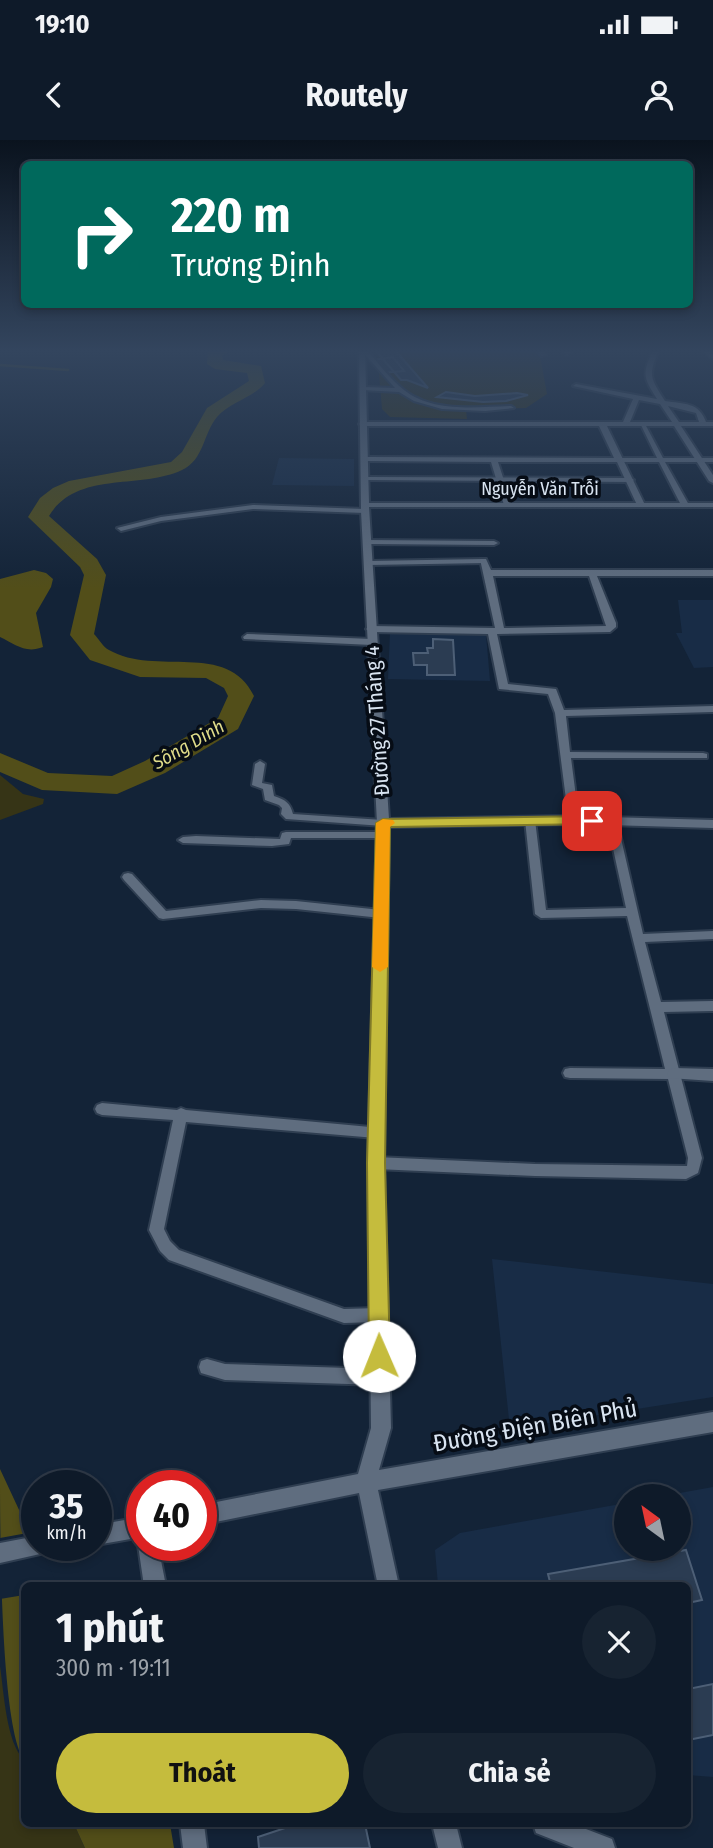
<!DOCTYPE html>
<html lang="vi">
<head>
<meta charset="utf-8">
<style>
	:root { --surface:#0e1a29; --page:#172331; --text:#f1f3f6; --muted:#9ba1a8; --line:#2e3846; --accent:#c5bc3d }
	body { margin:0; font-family:"Fira Sans Condensed",sans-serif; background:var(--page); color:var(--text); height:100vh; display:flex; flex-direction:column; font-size:26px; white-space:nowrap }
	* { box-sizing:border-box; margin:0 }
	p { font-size:23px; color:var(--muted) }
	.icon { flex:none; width:38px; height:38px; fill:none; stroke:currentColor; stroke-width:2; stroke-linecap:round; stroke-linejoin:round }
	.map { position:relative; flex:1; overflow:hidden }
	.side { position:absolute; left:21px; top:1442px; width:670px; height:245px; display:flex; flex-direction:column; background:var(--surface); border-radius:10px; box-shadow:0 4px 10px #0003,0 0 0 2px var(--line) }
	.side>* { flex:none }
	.top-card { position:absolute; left:21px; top:21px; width:672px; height:147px; border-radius:10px; box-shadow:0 4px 10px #0003,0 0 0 2px var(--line); background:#00695c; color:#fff; overflow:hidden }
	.needle { width:46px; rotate:327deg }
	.fabs { position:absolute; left:614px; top:1344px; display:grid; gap:14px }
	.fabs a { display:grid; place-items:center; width:77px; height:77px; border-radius:50%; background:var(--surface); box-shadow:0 4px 10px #0003,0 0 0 2px var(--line); font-size:35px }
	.speed { position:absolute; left:21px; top:1330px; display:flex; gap:14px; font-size:35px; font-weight:700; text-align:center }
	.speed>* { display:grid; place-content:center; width:91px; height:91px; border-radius:50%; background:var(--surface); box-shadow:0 4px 10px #0003,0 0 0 2px var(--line); line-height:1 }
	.speed small { font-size:18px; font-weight:400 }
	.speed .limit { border:10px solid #d22; background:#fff; color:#111 }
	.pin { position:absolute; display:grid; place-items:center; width:60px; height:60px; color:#fff; margin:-30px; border-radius:14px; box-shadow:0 4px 10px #0006 }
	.me { position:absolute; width:77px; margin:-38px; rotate:359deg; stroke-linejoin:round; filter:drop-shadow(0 0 5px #0008) }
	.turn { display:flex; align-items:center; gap:24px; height:147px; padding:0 35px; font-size:32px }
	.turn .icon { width:91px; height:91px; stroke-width:2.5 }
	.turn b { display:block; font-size:49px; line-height:60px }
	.round { display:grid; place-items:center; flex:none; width:74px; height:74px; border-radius:37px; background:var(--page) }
	.headline { display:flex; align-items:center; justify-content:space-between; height:119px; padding:0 35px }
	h1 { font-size:42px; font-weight:700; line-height:52px }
	.primary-button { display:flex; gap:14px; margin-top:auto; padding:14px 35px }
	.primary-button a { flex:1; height:80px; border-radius:42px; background:var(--accent); color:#111; font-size:28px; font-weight:700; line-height:80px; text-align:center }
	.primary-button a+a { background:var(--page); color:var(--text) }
	.status { display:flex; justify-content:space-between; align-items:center; height:49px; padding:0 35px; background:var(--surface); direction:ltr }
	.status svg { height:19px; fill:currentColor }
	header { display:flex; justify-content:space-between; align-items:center; height:91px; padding:0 35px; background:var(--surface); font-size:32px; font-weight:700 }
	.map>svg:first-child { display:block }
	.built { fill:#182c46 }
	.green { fill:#363416 }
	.water { fill:#524e19 }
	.pier { fill:#132337 }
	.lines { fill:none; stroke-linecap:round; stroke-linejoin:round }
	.stream { stroke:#524e19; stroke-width:2.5 }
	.river { fill:#524e19; fill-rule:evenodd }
	.building { fill:#2b3c52; stroke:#4d5f76; stroke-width:2 }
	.service-casing { stroke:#2f3e51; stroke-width:4 }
	.minor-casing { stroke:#2f3e51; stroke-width:4 }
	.tertiary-casing { stroke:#2f3e51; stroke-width:4 }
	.service { fill:#5f6d7f; fill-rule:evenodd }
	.minor { fill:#5f6d7f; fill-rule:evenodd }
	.tertiary { fill:#5f6d7f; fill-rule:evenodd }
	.route { fill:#c5bc3d; stroke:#807a28; stroke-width:2 }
	.slow { fill:#f59e0b }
	.labels { text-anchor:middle; stroke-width:7; stroke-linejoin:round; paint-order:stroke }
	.far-street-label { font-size:18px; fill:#d9e4f1; stroke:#060c15 }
	.far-water-label { font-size:19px; font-style:italic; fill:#dfdb89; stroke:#060c15 }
	.street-label { font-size:21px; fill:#d9e4f1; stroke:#060c15 }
	.near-street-label { font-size:24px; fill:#d9e4f1; stroke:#060c15 }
</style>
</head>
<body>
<div class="status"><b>19:10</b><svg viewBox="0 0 49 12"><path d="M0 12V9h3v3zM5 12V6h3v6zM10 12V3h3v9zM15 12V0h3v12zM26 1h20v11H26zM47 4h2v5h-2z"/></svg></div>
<header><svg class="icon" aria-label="back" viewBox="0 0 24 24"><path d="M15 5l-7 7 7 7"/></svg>Routely<svg class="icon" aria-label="person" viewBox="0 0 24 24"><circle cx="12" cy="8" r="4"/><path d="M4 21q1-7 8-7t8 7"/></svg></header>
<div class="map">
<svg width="713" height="1708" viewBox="0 0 713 1708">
	<rect width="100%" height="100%" fill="#132337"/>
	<path class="built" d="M279,318L354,319V346L272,345Z
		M678,460H713V527L694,528L676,493H682Z
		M390,492L486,494L490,541L388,539Z
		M492,1119L713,1144V1257L510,1289Z
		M713,1347V1637L688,1635V1446L438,1445L435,1410L460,1393L626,1363V1409H679V1356H663Z"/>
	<path class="green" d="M377,210H539L547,254L526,268L466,270L467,279L390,277L382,269Z
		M0,635L23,654L44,659L43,664L0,680Z
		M0,1526C4,1552 6,1602 24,1620V1684H74L85,1708H0Z"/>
	<path class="water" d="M34,430L46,433L53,439L51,447L36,473L43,507C25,514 15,504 0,497V439Z
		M0,1329L54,1445L24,1446V1620C0,1586 0,1384 0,1329Z
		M74,1684H170L174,1708H85Z"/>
	<path class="pier" d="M33,1392L37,1405H39L58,1446H24V1455L0,1459V1398Z"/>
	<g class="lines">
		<path class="stream" d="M0,225L68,230"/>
		<path class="river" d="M231,210L222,216L223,220L261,226L265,243C253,258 230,262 217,277C203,294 204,320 182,330C140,350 77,330 49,376L97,419L106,435L94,494C99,499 103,507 109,510C156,537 227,500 254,556L238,589L165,633L117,654L42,650L0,632V613L48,633L112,636L145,621L218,578L228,556L224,548L206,538L140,537L90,520L70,495L84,435L80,427L28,377L40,358L53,348L69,341L171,322L182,312L207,268L249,241L247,233L215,229L207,224L208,211Z"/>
	</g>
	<path class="building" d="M380,210H395L428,248L407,240H401L376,211Z
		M393,217L404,231L382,233L373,220Z
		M446,252L475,256L517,253L528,255L506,261L483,262L437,257Z
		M433,499L453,500L455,535H427V525H414L413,513H428L427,508H433Z
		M686,1410L702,1460L688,1463V1446H551L548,1434Z
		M713,1544V1595L688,1600V1549Z
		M297,1684H365L370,1708H259L258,1697Z"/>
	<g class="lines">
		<g class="service-casing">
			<path id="service" d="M361,210H367C379,224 390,239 404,250C433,273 477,267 511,266L514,268L485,271L442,269L414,261L399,252L362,250L364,247L395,248Z
				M536,210H542L546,215L541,216Z
				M640,283L645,284L663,318H713V322H665L689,365L687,366L681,365L659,322H620L617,320L620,318H657Z
				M367,337L631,338L634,340L631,342L365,340L364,339Z
				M365,400L494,401L498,403L494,405L368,404H365Z
				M483,419H486V423L369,425L365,423L369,421Z
				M247,494L372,499L376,502L372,505L244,499L243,497Z
				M260,621L265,624L262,643L272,645L274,656C286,660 290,663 293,674L383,680L388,683L383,686L286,679L281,674L282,668L279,665L265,660L263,649L252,645L255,624Z
				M530,677L535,680L546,770L626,768L607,681L612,678L617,681L643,794L713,791V799L645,802L661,862L713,861V871L664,872L702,1018L698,1033L686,1039L535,1036L376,1029L371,1027L369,1023L371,1019L376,1017L535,1024L687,1026L688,1018L668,939L570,938L565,937L563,933L565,929L570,928L665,929L627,776L541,778L535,774L525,680Z
				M286,692H383L388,695L383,698H291L289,704L272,706L183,703L178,700L183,697L196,696L280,699L282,693Z
				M128,733L132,734L166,771L261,760L296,761L381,770L387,774L381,778L296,769L261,768L163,779L159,778L124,740L122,737L124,734Z
				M102,963L177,970L181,968L186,970L381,988L383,992L381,996L376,998L186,982L164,1089L170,1101L179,1110L344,1169L378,1168L384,1170L386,1175L384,1180L378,1182L344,1183L169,1120L160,1111L149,1090L173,980L102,975L97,973L95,969L97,965Z
				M207,1219L225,1224L380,1229L386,1231L388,1237L386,1243L380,1245L225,1240L201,1233L199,1227L201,1221Z"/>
		</g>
		<g class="minor-casing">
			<path id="minor" d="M566,210H573L567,215L564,213Z
				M653,210H659C648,235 650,238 665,261C684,264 699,262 706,282H713V286H681L713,335V343L709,341L674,286H607L645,365L641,367L637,365L617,322H498L512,365L508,367L504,365L491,322L366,321L362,319L366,317L614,318L599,286H363L359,284L363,282H623L633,259L573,246L576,244L657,259C643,237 642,234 653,210ZM639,260L660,264L672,282H630ZM668,266L696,273L699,282H679Z
				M701,210H708L713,214V219Z
				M253,365L365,369L369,371L365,373L253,369L161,381L121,391L117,388L161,377Z
				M480,419H486L491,430H713V436H597L616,483V487L610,492L497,494L508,544L556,549L564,570L713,566V572L566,576L570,612L703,613L707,614V618H571L579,680L573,684L569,683L555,573L548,554L499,549L488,494L371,492L366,489L371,486L495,488ZM493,436H589L606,486L504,488Z
				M674,928L713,929V941L669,938L667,934L669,930Z
				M142,1397V1405H158L166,1446H144L138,1405Z
				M180,1684H204L207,1708H183Z
				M533,1684H573L612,1699L615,1708H574L536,1693Z"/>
		</g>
		<g class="tertiary-casing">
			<path id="tertiary" d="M359,210H365L369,363H713V367H369L389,679L573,676L713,680V688L573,684L389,687L384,1023L391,1288L379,1330L713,1272V1292L378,1350L399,1446H378L359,1353L201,1385V1365L358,1334L371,1288L368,1023L377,683L361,371Z
				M142,1377V1397L96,1405V1385Z
				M37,1396V1405H52L49,1412L0,1423V1403Z
				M432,1684H456L462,1708H438Z"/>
		</g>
		<use href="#service" class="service"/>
		<use href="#minor" class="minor"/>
		<use href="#tertiary" class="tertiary"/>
	</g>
	<linearGradient id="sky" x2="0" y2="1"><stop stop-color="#0a131e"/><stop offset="0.47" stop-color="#33455e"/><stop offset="1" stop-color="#33455e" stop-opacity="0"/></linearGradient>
	<rect width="713" height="449" fill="url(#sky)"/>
	<path class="route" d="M592,676L597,678V684L390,687L385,1023L390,1216L387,1223L379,1226L372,1223L369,1216L367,1023L376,683L383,679Z"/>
	<path class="slow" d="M383,679L393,680L395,683L390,687L388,827L380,832L372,827L376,683Z"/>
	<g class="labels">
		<g class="far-street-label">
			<text x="540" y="355">Nguyễn Văn Trỗi</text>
		</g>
		<g class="far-water-label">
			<text transform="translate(188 604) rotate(-30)" y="7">Sông Dinh</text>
		</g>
		<g class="street-label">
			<text transform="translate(377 581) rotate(-94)" y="7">Đường 27 Tháng 4</text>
		</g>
		<g class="near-street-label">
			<text transform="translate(535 1286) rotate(-10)" y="8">Đường Điện Biên Phủ</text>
		</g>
	</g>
</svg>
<div class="fabs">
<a><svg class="needle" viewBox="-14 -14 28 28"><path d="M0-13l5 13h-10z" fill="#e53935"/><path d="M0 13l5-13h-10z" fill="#9ba1a8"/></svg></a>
</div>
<div class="speed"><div>35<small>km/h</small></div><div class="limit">40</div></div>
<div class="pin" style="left:592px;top:681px;background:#d93025"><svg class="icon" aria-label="arrive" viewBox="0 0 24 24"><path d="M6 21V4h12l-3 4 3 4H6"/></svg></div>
<svg class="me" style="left:379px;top:1216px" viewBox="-20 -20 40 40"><circle r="19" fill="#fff"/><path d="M0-13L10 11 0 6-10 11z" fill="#c5bc3d"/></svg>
<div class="top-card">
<div class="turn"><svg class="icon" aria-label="right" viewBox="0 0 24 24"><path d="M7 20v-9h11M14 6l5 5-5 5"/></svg><div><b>220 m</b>Trương Định</div></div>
</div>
<section class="side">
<div class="headline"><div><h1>1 phút</h1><p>300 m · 19:11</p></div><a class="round"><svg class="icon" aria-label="close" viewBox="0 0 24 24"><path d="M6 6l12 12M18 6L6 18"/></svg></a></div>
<div class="primary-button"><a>Thoát</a><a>Chia sẻ</a></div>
</section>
</div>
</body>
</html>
